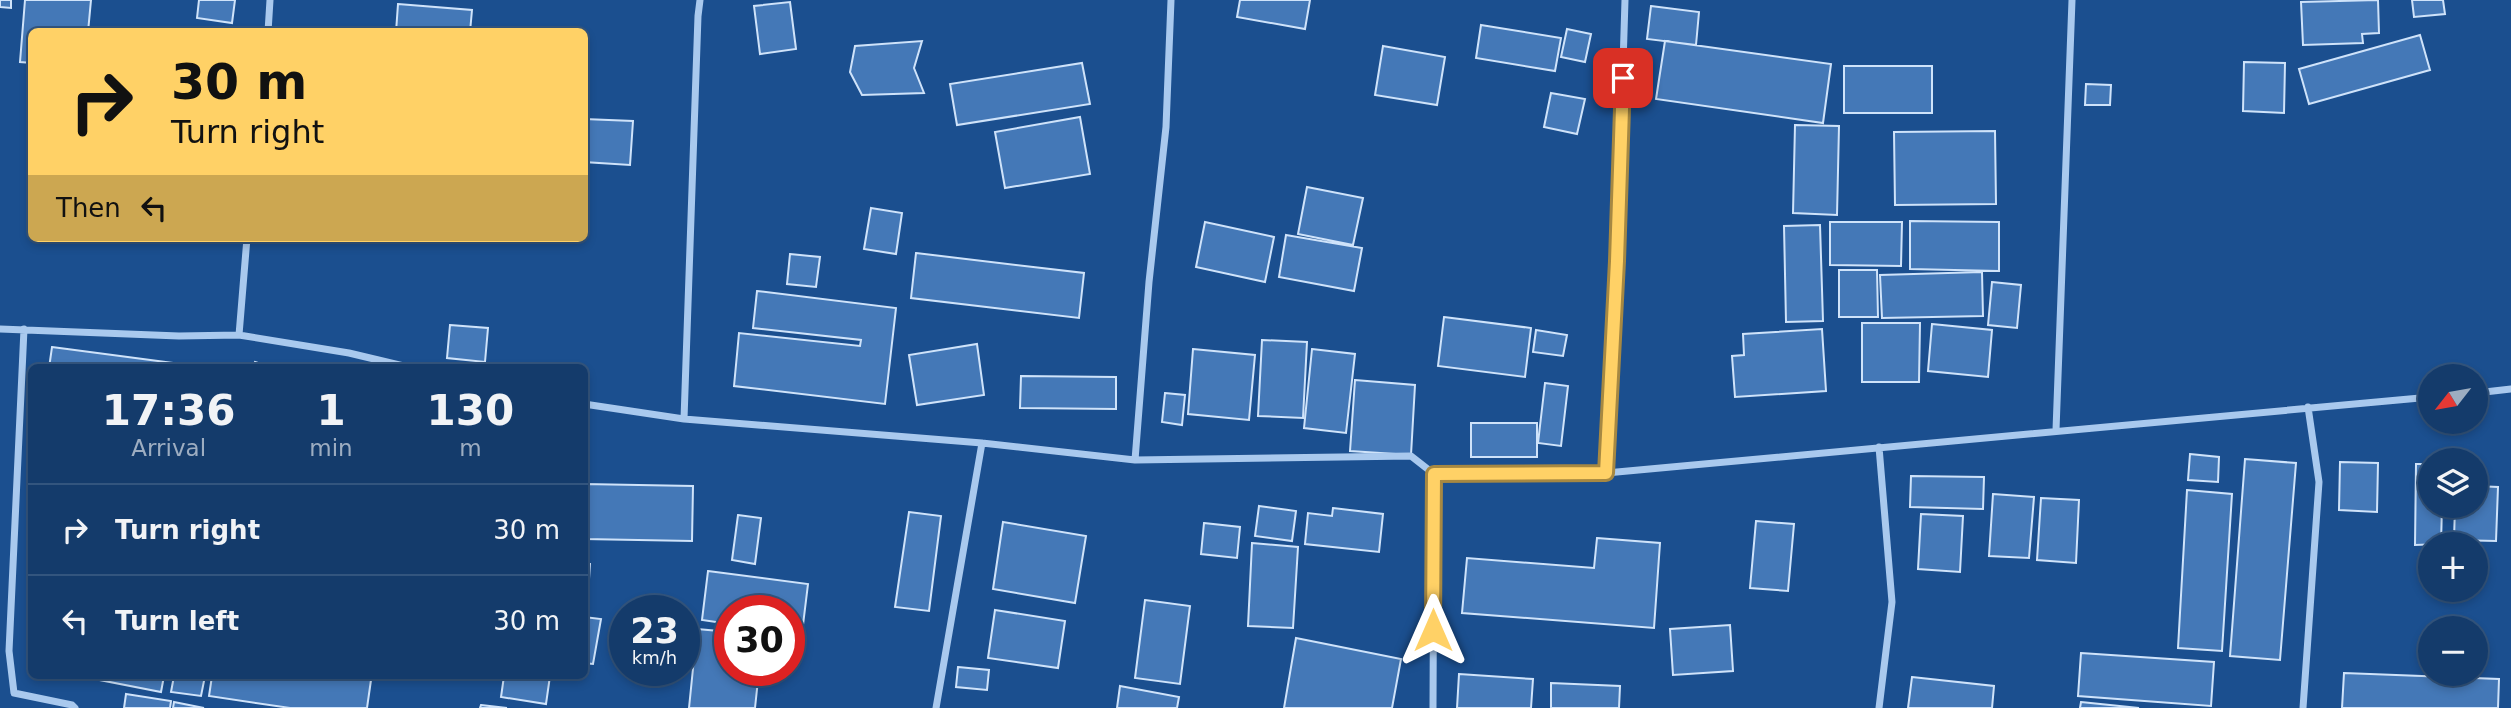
<!DOCTYPE html>
<html lang="en">
<head>
<meta charset="utf-8">
<style>
	:root { --surface:#143b6b; --page:#214673; --text:#f1f3f6; --muted:#9dadc1; --line:#33557e }
	body { margin:0; font-family:"DejaVu Sans",sans-serif; background:var(--page); color:var(--text); height:100vh; display:flex; flex-direction:column; font-size:26px; white-space:nowrap }
	* { box-sizing:border-box; margin:0 }
	p { font-size:23px; color:var(--muted) }
	.icon { flex:none; width:38px; height:38px; fill:none; stroke:currentColor; stroke-width:2; stroke-linecap:round; stroke-linejoin:round }
	.map { position:relative; flex:1; overflow:hidden }
	.drawer { position:absolute; left:28px; top:364px; width:560px; height:315px; display:flex; flex-direction:column; background:var(--surface); border-radius:10px; box-shadow:0 4px 10px #0003,0 0 0 2px var(--line) }
	.drawer>* { flex:none }
	.guide { position:absolute; left:28px; top:28px; width:560px; height:214px; border-radius:10px; box-shadow:0 4px 10px #0003,0 0 0 2px var(--line); background:#ffd166; color:#111; overflow:hidden }
	.needle { width:46px; rotate:239deg }
	.buttons { position:absolute; left:2418px; top:364px; display:grid; gap:14px }
	.buttons a { display:grid; place-items:center; width:70px; height:70px; border-radius:50%; background:var(--surface); box-shadow:0 4px 10px #0003,0 0 0 2px var(--line); font-size:35px }
	.speed { position:absolute; left:609px; top:595px; display:flex; gap:14px; font-size:35px; font-weight:700; text-align:center }
	.speed>* { display:grid; place-content:center; width:91px; height:91px; border-radius:50%; background:var(--surface); box-shadow:0 4px 10px #0003,0 0 0 2px var(--line); line-height:1 }
	.speed small { font-size:18px; font-weight:400 }
	.speed .limit { border:10px solid #d22; background:#fff; color:#111 }
	.pin { position:absolute; display:grid; place-items:center; width:60px; height:60px; color:#fff; margin:-30px; border-radius:14px; box-shadow:0 4px 10px #0006 }
	.me { position:absolute; width:77px; margin:-38px; rotate:0deg; stroke-linejoin:round; filter:drop-shadow(0 0 5px #0008) }
	.turn { display:flex; align-items:center; gap:24px; height:147px; padding:0 28px; font-size:32px }
	.turn .icon { width:91px; height:91px; stroke-width:2.5 }
	.turn b { display:block; font-size:49px; line-height:60px }
	.then { display:flex; align-items:center; height:66px; padding:0 28px; background:#0003; gap:14px; font-size:26px }
	.eta { display:flex; justify-content:space-evenly; align-items:center; height:119px; text-align:center }
	.eta b { font-size:42px; font-weight:700; line-height:49px }
	ul { padding:0; list-style:none }
	li { display:flex; align-items:center; gap:21px; height:91px; padding:0 28px; border-top:2px solid var(--line) }
	li div { flex:1 }
	li b { display:block; font-size:26px }
	li em { font-style:normal }
	.map>svg:first-child { display:block }
	.building { fill:#4478b7; stroke:#cfe3fa; stroke-width:2 }
	.lines { fill:none; stroke-linecap:round; stroke-linejoin:round }
	.street { stroke:#a9c9ee; stroke-width:7 }
	.route-casing { stroke:#a68842; stroke-width:18 }
	.route { stroke:#ffd166; stroke-width:12 }
</style>
</head>
<body>
<div class="map">
<svg width="2511" height="708" viewBox="0 0 2511 708">
	<rect width="100%" height="100%" fill="#1b4f8f"/>
	<path class="building" d="M0,0H11V8L0,7Z
		M25,0H91L88,32H32V63L20,62Z
		M199,0H235L232,23L197,18Z
		M1240,0H1310L1305,29L1237,17Z
		M2378,0L2379,33L2362,34L2363,43L2303,45L2301,2Z
		M2412,0H2443L2445,14L2414,17Z
		M790,2L796,49L760,54L754,6Z
		M398,4L472,10L470,32H396Z
		M1651,6L1699,12L1696,45L1647,39Z
		M1481,25L1561,38L1555,71L1476,58Z
		M1567,29L1591,34L1585,62L1561,57Z
		M2420,35L2430,70L2309,104L2299,69Z
		M922,41L914,68L924,93L862,95L850,72L855,46Z
		M1665,41L1831,64L1823,123L1656,99Z
		M1383,46L1445,57L1437,105L1375,95Z
		M2244,62L2285,63L2284,113L2243,111Z
		M1082,63L1090,104L957,125L950,84Z
		M1844,66H1932V113H1844Z
		M2086,84L2111,85L2110,105H2085Z
		M1551,93L1585,99L1577,134L1544,127Z
		M1080,117L1090,174L1005,188L995,132Z
		M584,119L633,121L630,165L584,162Z
		M1795,125L1839,126L1837,215L1793,213Z
		M1995,131L1996,204L1895,205L1894,132Z
		M1307,187L1363,198L1353,245L1298,234Z
		M871,208L902,213L896,254L864,249Z
		M1910,221L1999,222V271L1910,269Z
		M1205,222L1274,237L1265,282L1196,267Z
		M1830,222H1902L1901,266L1830,265Z
		M1820,225L1823,321L1786,322L1784,226Z
		M1286,235L1362,248L1354,291L1279,277Z
		M916,253L1084,273L1079,318L911,298Z
		M790,254L820,257L816,287L787,284Z
		M1839,270H1877L1878,317H1839Z
		M1982,272L1983,316L1882,318L1880,275Z
		M1992,282L2021,285L2017,328L1988,325Z
		M757,291L896,308L885,404L734,386L739,333L860,346L861,340L753,328Z
		M1444,317L1531,328L1525,377L1438,366Z
		M1862,323H1920L1919,382H1862Z
		M1932,324L1992,330L1988,377L1928,371Z
		M450,325L488,328L485,362L447,358Z
		M1822,329L1826,391L1735,397L1732,356L1744,355L1743,334Z
		M1536,330L1567,335L1563,356L1533,352Z
		M1262,340L1307,342L1303,418L1258,416Z
		M977,344L984,395L917,405L909,355Z
		M52,347L211,368H49Z
		M1193,349L1255,355L1249,420L1188,414Z
		M1312,349L1355,354L1346,433L1304,428Z
		M255,362L274,368H253Z
		M1021,376L1116,377V409L1020,408Z
		M1355,380L1415,385L1411,455L1350,451Z
		M1545,383L1568,386L1561,446L1538,443Z
		M1165,393L1185,395L1182,425L1162,422Z
		M1471,423H1537V457H1471Z
		M2190,454L2219,457L2218,482L2188,480Z
		M2245,459L2296,463L2280,660L2230,656Z
		M2340,462L2378,463L2377,512L2339,510Z
		M2416,464H2431V506H2442L2441,544L2415,545Z
		M1911,476L1984,477L1983,509L1910,507Z
		M584,484L693,486L692,541L584,539Z
		M2476,486L2498,487L2496,541L2454,540L2455,506H2476Z
		M2187,490L2232,494L2222,651L2178,648Z
		M1993,494L2034,497L2029,558L1989,556Z
		M2041,498L2079,500L2076,563L2037,560Z
		M1259,506L1296,511L1292,541L1255,536Z
		M1333,508L1383,514L1379,552L1305,544L1308,513L1332,516Z
		M909,512L941,516L929,611L895,607Z
		M1921,514L1963,516L1960,572L1918,569Z
		M738,515L761,518L755,564L732,560Z
		M1756,521L1794,524L1788,591L1750,588Z
		M1003,522L1086,536L1075,603L993,589Z
		M1204,523L1240,527L1237,558L1201,554Z
		M1597,538L1660,543L1654,628L1462,613L1467,558L1594,568Z
		M1252,543L1298,547L1293,628L1248,626Z
		M584,564H590L587,609H584Z
		M708,571L808,584L802,633L789,631V611H730V624L702,620Z
		M1145,600L1190,606L1180,684L1135,678Z
		M995,610L1065,621L1058,668L988,658Z
		M584,617L601,619L593,664L584,663Z
		M1730,625L1733,671L1673,675L1670,629Z
		M697,629L730,632V670H759L755,708H689Z
		M1296,638L1401,659L1392,708H1284Z
		M2081,653L2214,662L2211,706L2078,696Z
		M958,667L989,670L987,690L956,687Z
		M2344,673L2499,679L2498,708H2342Z
		M1459,674L1533,679L1531,708H1457Z
		M79,676H164L161,692Z
		M174,676H205L201,696L171,692Z
		M212,676H342L371,680L367,708H290L209,696Z
		M504,676H550L546,704L501,697Z
		M1912,677L1994,686L1992,708H1908Z
		M1551,683L1620,686L1619,708H1551Z
		M1120,686L1179,697L1177,708H1117Z
		M126,694L171,701L170,708H124Z
		M174,702L204,708H173Z
		M2081,702L2139,708H2080Z
		M481,705L507,708H480Z"/>
	<g class="lines">
		<path class="street" d="M268,32L270,0
			M0,329L179,336L239,335L349,353L412,368
			M24,329L9,651L14,693L72,705L75,708
			M239,335L247,238
			M2476,393L2511,389
			M584,404L684,419L982,443L1135,460L1411,456L1434,474L1606,473L2431,397
			M684,419L698,16L700,0
			M2056,430L2072,0
			M1135,460L1149,282L1166,127L1171,0
			M1606,473L1617,261L1625,0
			M936,708L982,443
			M1433,708L1434,474
			M1879,708L1892,602L1879,447
			M2303,708L2319,482L2308,407"/>
	</g>
	<g class="lines">
		<g class="route-casing">
			<path id="route" d="M1433,630L1434,474L1606,473L1617,261L1623,78"/>
		</g>
		<use href="#route" class="route"/>
	</g>
</svg>
<div class="buttons">
<a><svg class="needle" viewBox="-14 -14 28 28"><path d="M0-13l5 13h-10z" fill="#e53935"/><path d="M0 13l5-13h-10z" fill="#9dadc1"/></svg></a>
<a><svg class="icon" aria-label="layers" viewBox="0 0 24 24"><path d="M12 4l9 5-9 5-9-5zM3 14l9 5 9-5"/></svg></a>
<a>+</a>
<a>−</a>
</div>
<div class="speed"><div>23<small>km/h</small></div><div class="limit">30</div></div>
<div class="pin" style="left:1623px;top:78px;background:#d93025"><svg class="icon" aria-label="arrive" viewBox="0 0 24 24"><path d="M6 21V4h12l-3 4 3 4H6"/></svg></div>
<svg class="me" style="left:1433px;top:630px" viewBox="-20 -20 40 40"><path d="M0-17L14 15 0 8-14 15z" fill="#ffd166" stroke="#fff" stroke-width="4"/></svg>
<div class="guide">
<div class="turn"><svg class="icon" aria-label="right" viewBox="0 0 24 24"><path d="M7 20v-9h11M14 6l5 5-5 5"/></svg><div><b>30 m</b>Turn right</div></div>
<div class="then">Then<svg class="icon" aria-label="left" viewBox="0 0 24 24"><path d="M17 20v-9H6M10 6l-5 5 5 5"/></svg></div>
</div>
<section class="drawer">
<div class="eta">
<div><b>17:36</b><p>Arrival</p></div>
<div><b>1</b><p>min</p></div>
<div><b>130</b><p>m</p></div>
</div>
<ul>
<li><svg class="icon" aria-label="right" viewBox="0 0 24 24"><path d="M7 20v-9h11M14 6l5 5-5 5"/></svg><div><b>Turn right</b></div><em>30 m</em></li>
<li><svg class="icon" aria-label="left" viewBox="0 0 24 24"><path d="M17 20v-9H6M10 6l-5 5 5 5"/></svg><div><b>Turn left</b></div><em>30 m</em></li>
</ul>
</section>
</div>
</body>
</html>
